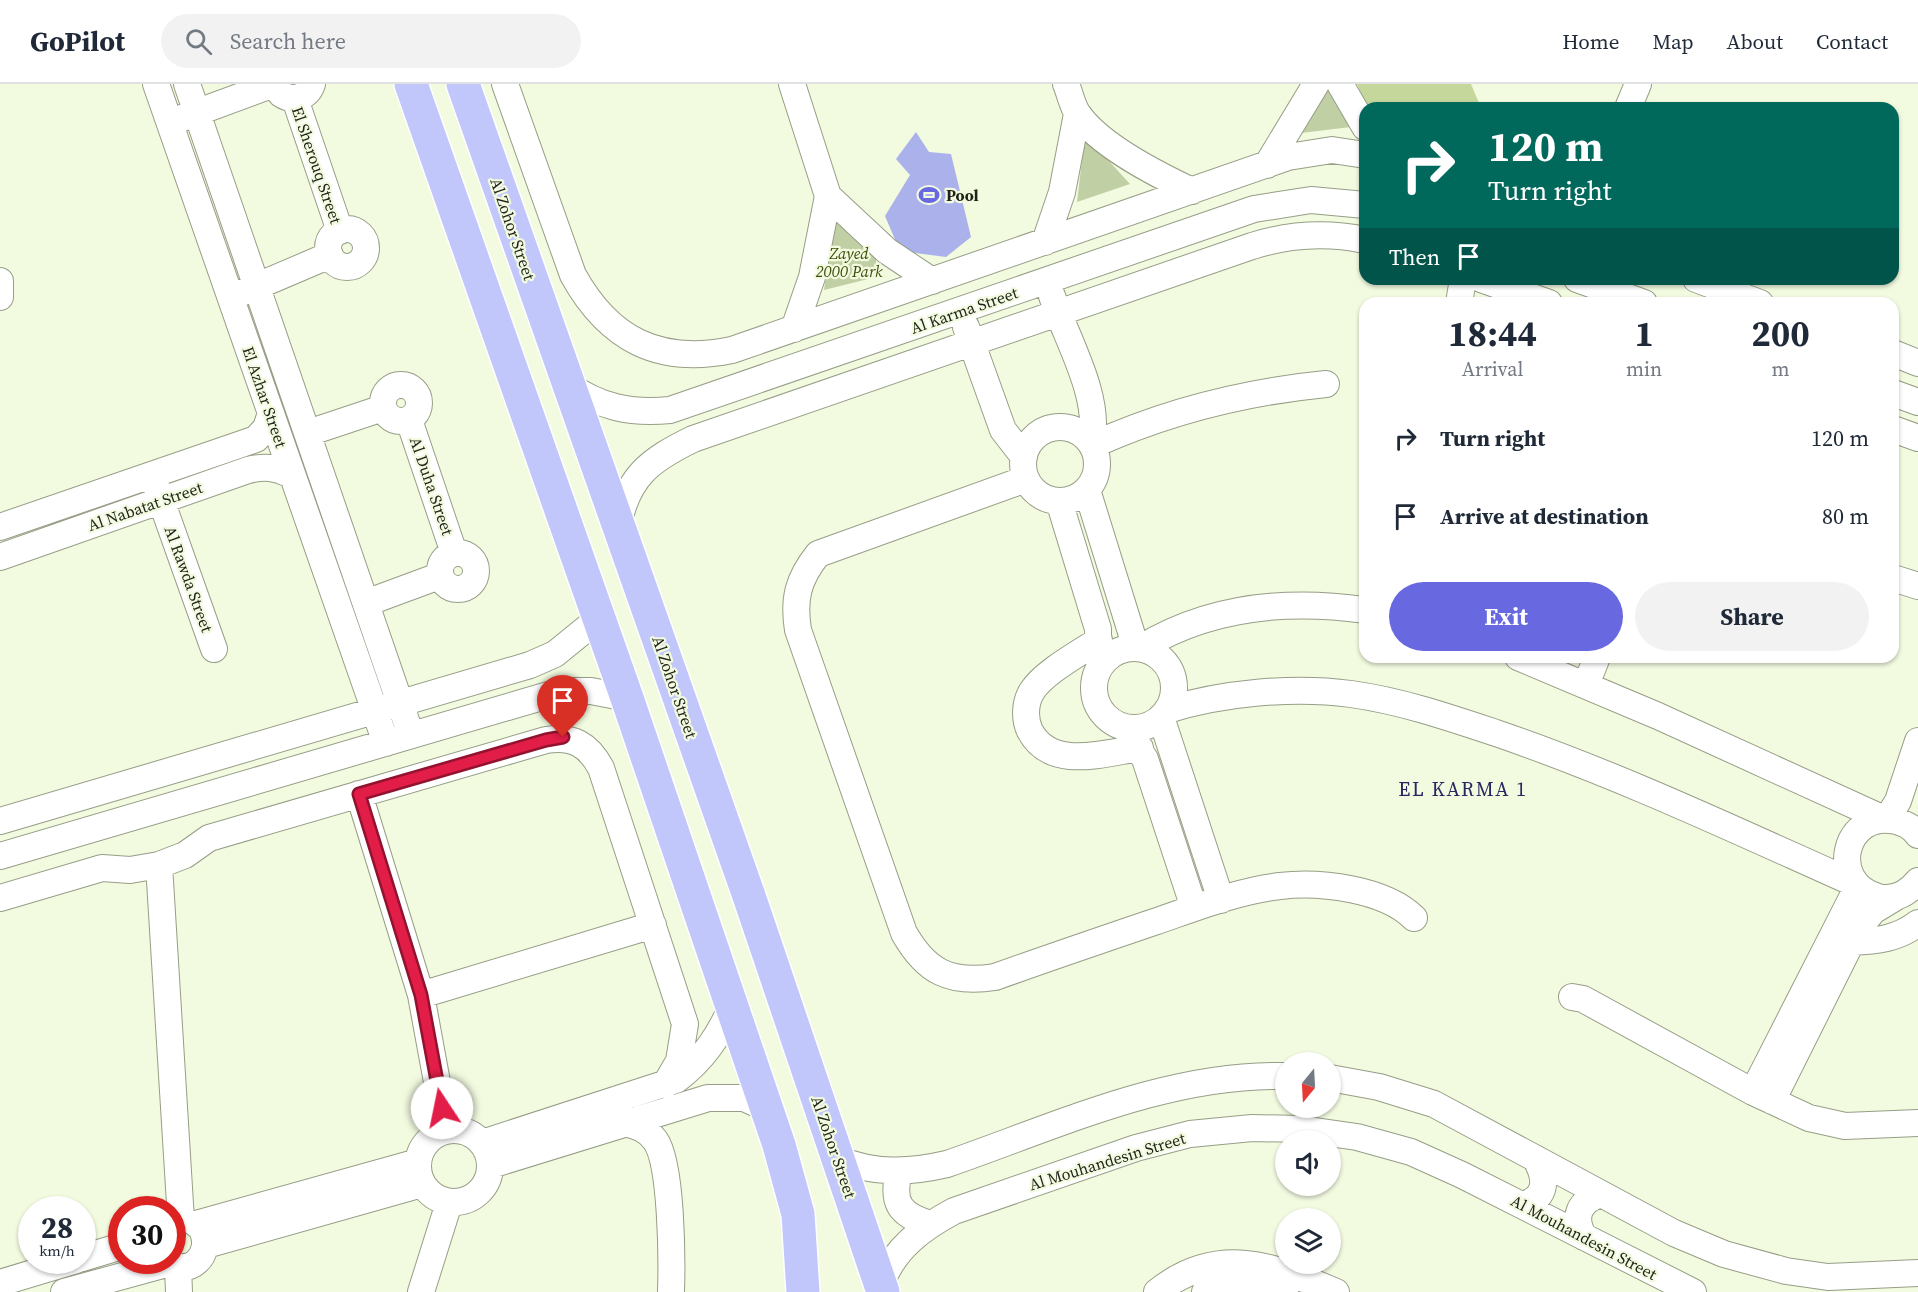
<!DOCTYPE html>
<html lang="en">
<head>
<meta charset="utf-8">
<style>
	:root { --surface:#fff; --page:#f2f2f3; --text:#1f2937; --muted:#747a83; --line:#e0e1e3; --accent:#6868e1 }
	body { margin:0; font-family:"Source Serif 4",serif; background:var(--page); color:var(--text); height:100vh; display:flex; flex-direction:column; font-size:22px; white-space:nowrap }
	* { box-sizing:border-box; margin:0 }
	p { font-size:20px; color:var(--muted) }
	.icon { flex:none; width:33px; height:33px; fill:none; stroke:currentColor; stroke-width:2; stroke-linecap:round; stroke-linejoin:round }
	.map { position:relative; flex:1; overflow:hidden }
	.side { position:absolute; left:1359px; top:213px; width:540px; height:366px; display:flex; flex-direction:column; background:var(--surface); border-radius:18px; box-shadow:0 2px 4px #0004 }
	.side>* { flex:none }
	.top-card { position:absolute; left:1359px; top:18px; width:540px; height:183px; border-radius:18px; box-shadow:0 2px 4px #0004; background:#00695c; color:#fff; overflow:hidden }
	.needle { width:39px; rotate:198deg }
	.fabs { position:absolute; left:1275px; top:968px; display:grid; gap:12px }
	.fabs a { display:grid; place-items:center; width:66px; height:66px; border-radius:50%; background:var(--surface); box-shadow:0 2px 4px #0004; font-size:30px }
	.speed { position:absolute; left:18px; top:1112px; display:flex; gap:12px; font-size:30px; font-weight:700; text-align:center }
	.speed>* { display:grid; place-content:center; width:78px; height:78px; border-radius:50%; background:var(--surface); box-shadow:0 2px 4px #0004; line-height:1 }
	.speed small { font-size:15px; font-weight:400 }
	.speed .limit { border:9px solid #d22; background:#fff; color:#111 }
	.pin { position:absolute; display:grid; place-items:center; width:51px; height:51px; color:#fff; margin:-62px -26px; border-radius:50% 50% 50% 0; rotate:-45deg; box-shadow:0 0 6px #0007 }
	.pin .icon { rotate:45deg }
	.me { position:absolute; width:66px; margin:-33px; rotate:349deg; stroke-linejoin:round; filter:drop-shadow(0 0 4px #0008) }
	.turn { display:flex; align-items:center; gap:21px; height:126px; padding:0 30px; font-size:27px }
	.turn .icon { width:78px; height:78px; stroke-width:2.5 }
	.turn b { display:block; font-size:42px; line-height:51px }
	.then { display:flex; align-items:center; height:57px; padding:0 30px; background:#0003; gap:12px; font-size:22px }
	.eta { display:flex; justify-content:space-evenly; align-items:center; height:102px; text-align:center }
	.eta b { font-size:36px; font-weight:700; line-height:42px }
	.button { display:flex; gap:12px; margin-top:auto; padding:12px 30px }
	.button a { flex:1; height:69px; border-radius:36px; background:var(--accent); color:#fff; font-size:24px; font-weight:700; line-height:69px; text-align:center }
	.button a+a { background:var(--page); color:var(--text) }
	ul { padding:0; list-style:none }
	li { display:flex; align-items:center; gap:18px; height:78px; padding:0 30px }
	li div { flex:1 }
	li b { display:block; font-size:22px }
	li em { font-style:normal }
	header { display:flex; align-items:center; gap:36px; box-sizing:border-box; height:84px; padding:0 30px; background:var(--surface); border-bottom:2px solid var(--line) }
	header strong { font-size:28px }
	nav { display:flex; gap:33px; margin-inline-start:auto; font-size:21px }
	.search { width:420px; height:54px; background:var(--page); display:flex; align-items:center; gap:15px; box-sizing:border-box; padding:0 21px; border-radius:33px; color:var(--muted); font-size:22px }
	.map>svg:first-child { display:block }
	.green { fill:#c1cfa4 }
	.water { fill:#abb1eb }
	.building { fill:#c5d79b }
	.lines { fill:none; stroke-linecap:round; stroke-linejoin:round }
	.minor-casing { stroke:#969e86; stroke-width:28 }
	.major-casing { stroke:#fff; stroke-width:36 }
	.minor { stroke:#fff; stroke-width:26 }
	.major { stroke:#c2c7fb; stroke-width:33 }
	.route-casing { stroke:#92132f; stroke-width:15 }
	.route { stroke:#e11d48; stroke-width:10 }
	.labels { text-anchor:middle; stroke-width:4.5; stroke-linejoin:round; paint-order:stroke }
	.street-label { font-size:16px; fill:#1f2219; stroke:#f2fae0 }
	.poi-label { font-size:16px; font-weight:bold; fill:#1f2219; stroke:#f2fae0; text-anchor:start }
	.park-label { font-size:16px; font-style:italic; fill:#3d4c06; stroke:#f2fae0 }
	.quarter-label { font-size:20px; letter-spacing:1.5px; fill:#272660; stroke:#f2fae0 }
</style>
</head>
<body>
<header>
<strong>GoPilot</strong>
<div class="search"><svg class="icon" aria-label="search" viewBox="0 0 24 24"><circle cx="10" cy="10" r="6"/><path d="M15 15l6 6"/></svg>Search here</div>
<nav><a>Home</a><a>Map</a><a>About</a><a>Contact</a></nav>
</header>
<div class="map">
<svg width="1918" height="1208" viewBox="0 0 1918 1208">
	<rect width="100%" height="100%" fill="#f2fae0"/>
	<path class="green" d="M1330,0L1351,43L1301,49Z
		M1085,51L1130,100L1077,118Z
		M834,135L876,173V193L824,206Z"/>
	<path class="water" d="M916,48L929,68L951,70L971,153L946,173L900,167L885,132L910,91L896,75Z"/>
	<path class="building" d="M1357,0H1471L1481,24H1367Z"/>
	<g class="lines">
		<g class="minor-casing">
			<path id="minor" d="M156,0L386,659
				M187,0L411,651
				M505,0L573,191C609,256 659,281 732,266L1288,73L1332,66L1365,71
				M792,0L828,112L887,167L932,197
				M1066,0C1070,9 1072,22 1078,30C1100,62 1158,91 1192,107
				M1340,0L1365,43
				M281,10C293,18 308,13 312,0
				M295,15L340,147
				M1628,24L1638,0
				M182,34L274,0
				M1267,81L1316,0
				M328 164a19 19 0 1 1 38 0a19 19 0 1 1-38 0Z
				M1045,158L1062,108L1077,30
				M1481,195L1549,219
				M1577,195L1644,219
				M1696,195L1760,219
				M0,197V213
				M241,209L330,171
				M1052,212C1066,254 1102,314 1091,357
				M1459,219L1463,195
				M966,243L1003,346L1024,373
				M794,245L812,193L828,112
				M1893,269L1918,279
				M567,300C599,323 631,330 670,326L1254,125L1311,116L1365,121
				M383 319a18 18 0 1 1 36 0a18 18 0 1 1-36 0Z
				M1893,309L1918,318
				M409,336L454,469
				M1023 380a37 37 0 1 1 74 0a37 37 0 1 1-74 0Z
				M1893,345L1918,354
				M308,349L383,324
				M1093,361C1168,327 1244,308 1326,300
				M1026,395L818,470C798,495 793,515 798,546L904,849C926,888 950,900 995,893C1048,874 1101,856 1154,838C1195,824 1237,807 1280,802C1320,797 1385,805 1414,834
				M156,402L214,565
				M1087,406L1136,564
				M1059,417L1098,545V572
				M618,441C628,392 650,376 693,355L1252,162C1290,150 1326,148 1365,156
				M0,443L256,355L266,344L271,329
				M440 487a18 18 0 1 1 36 0a18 18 0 1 1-36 0Z
				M0,473L248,386C265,382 276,383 291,391
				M1893,494L1918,502
				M366,519L439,492
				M1099,556C1080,569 1044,588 1032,607C1025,618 1024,635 1030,647C1051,687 1104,669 1140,664
				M1141,564C1208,523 1287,515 1365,526
				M1094 604a40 40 0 1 1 80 0a40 40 0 1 1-80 0Z
				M1518,573L1658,632L1884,735
				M1586,601L1597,573
				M1167,626C1222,609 1293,602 1351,610C1401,617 1448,633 1496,649C1619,691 1737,747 1856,800
				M1161,633L1221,816
				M1129,651L1145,675L1194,824
				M359,710L421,911L446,1047
				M1887,735L1898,717L1918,657
				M0,737L530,581L555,570L598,535
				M1918,751C1913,744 1904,739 1896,737C1845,725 1826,798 1878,813C1894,817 1908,809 1918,797
				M0,772L562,607H591L627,614
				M159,781L181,1136
				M0,814L102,784L130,786L159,781L185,771L209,754L546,656C573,652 588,660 601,684L685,940L679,977L665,1001
				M1851,858C1876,857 1898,855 1918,839
				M421,911L653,841
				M1572,913L1583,915L1753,1008L1809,1034L1845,1042L1918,1039
				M1330,994L1379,1003L1434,1020L1674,1149L1724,1170L1786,1187L1828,1193L1918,1189
				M1753,1008L1858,802
				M1772,1017L1857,847L1873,827L1896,813
				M623,1039C636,1041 647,1045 655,1056C672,1079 672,1177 671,1208
				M418 1082a36 36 0 1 1 72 0a36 36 0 1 1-72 0Z
				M482,1059L676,996C703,976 719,952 732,922
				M837,1075C875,1090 908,1089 947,1080C1057,1042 1168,989 1286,992
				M491,1081L708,1014H744L766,1024
				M899,1088C891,1119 900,1131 930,1140
				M1523,1121C1548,1113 1547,1094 1535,1074
				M196,1140L418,1078
				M1584,1153C1572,1133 1579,1117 1601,1110
				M206,1161L422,1100
				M82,1174L122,1162
				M167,1176C188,1196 214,1170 202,1146
				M178,1183L179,1208
				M0,1199L76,1176
				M881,1199C895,1164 922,1144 954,1127L1136,1064L1190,1050L1252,1044L1301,1045L1357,1053L1411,1068L1462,1091L1693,1208
				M64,1208L170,1179
				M421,1208L449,1119
				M1157,1208C1217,1160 1273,1181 1336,1208
				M1205,1208C1232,1198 1257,1200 1285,1208"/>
		</g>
		<g class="major-casing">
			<path id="major" d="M411,0L627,614L779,1061L798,1130L803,1208
				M463,0L749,812L883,1208"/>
		</g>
		<use href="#minor" class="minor"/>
		<use href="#major" class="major"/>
	</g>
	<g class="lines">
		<g class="route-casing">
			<path id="route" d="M442,1024L421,911L359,710L546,656L563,653"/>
		</g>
		<use href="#route" class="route"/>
	</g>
	<defs>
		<g id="stadium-bare" transform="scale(1.62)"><path d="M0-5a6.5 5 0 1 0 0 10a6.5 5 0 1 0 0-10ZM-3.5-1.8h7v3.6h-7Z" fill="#6868e1" stroke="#f2fae0" stroke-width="2.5" paint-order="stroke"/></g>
	</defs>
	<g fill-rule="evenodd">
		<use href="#stadium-bare" x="929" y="111"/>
	</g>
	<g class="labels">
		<g class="street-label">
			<text transform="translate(317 81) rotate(71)" y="6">El Sherouq Street</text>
			<text transform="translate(513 145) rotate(71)" y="6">Al Zohor Street</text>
			<text transform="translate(964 226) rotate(-19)" y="6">Al Karma Street</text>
			<text transform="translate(265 313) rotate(71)" y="6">El Azhar Street</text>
			<text transform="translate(432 402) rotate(71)" y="6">Al Duha Street</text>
			<text transform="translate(145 422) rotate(-19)" y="6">Al Nabatat Street</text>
			<text transform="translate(189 495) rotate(70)" y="6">Al Rawda Street</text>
			<text transform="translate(675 603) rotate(71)" y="6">Al Zohor Street</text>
			<text transform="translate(834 1063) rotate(71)" y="6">Al Zohor Street</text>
			<text transform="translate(1107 1077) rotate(-17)" y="6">Al Mouhandesin Street</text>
			<text transform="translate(1584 1153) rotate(28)" y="6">Al Mouhandesin Street</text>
		</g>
		<g class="poi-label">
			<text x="946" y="117">Pool</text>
		</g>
		<g class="park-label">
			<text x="849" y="175">Zayed<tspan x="849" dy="18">2000 Park</tspan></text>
		</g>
		<g class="quarter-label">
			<text x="1463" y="712">EL KARMA 1</text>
		</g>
	</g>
</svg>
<div class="fabs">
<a><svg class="needle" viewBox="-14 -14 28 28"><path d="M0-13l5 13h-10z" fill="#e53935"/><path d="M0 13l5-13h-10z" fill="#747a83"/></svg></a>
<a><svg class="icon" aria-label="sound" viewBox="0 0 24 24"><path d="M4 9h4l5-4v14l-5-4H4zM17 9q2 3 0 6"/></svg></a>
<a><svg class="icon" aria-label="layers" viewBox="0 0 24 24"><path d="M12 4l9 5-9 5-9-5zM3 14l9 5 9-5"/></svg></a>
</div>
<div class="speed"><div>28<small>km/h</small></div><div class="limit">30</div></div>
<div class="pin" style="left:563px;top:653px;background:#d93025"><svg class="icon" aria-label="arrive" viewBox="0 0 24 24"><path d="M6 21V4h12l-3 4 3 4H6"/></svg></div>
<svg class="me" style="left:442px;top:1024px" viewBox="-20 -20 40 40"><circle r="19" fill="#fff"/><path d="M0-13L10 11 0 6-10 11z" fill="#e11d48"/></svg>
<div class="top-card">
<div class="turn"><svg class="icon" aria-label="right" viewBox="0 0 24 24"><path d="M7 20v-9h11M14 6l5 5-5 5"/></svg><div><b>120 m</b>Turn right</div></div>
<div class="then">Then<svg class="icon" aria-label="arrive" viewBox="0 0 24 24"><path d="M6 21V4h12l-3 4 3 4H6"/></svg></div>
</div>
<section class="side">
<div class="eta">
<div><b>18:44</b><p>Arrival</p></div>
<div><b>1</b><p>min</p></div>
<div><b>200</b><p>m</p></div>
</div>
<ul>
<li><svg class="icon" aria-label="right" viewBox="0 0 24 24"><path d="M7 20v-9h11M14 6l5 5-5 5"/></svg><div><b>Turn right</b></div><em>120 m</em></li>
<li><svg class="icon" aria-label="arrive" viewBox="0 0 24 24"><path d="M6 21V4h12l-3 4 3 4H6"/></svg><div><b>Arrive at destination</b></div><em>80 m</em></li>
</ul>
<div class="button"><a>Exit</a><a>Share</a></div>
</section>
</div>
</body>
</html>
